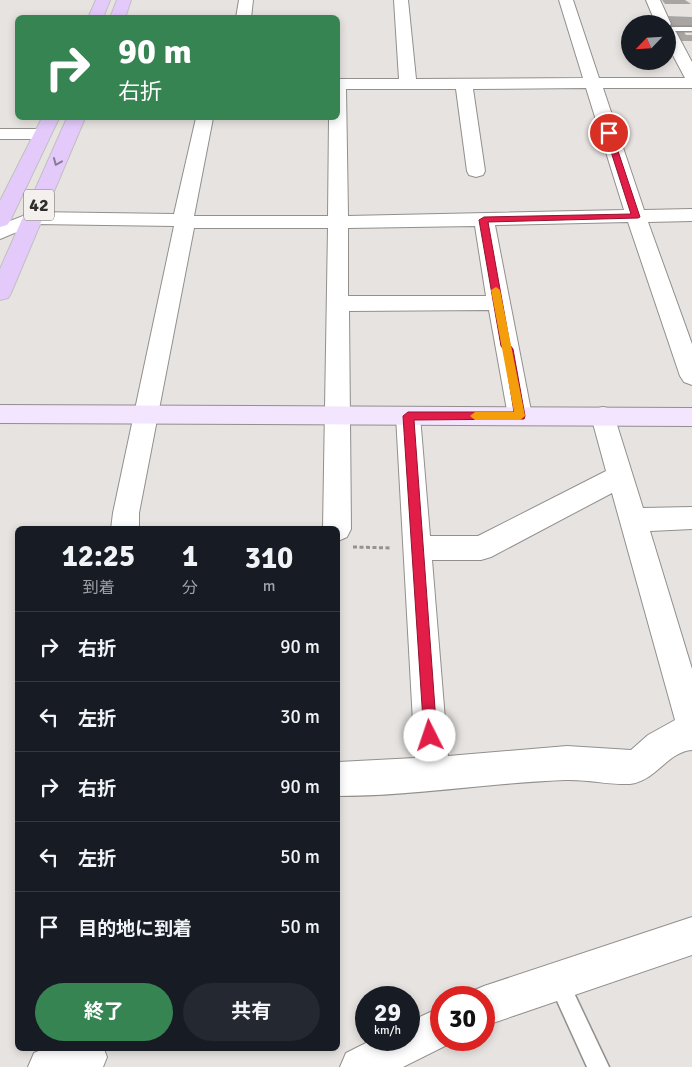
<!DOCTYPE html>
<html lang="ja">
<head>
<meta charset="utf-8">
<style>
	:root { --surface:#171b24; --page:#242831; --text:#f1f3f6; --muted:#9ea1a6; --line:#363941; --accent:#378453 }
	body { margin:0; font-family:Signika,"Noto Sans JP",sans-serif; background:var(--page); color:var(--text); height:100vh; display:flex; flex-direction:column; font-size:19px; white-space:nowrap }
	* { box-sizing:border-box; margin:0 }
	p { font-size:16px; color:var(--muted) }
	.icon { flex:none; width:28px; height:28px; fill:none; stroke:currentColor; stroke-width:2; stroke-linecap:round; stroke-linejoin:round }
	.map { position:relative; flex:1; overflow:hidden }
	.panel { position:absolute; left:15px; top:526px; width:325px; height:525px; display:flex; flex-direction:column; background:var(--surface); border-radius:8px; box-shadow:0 2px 8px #0003 }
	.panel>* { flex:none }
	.top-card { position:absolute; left:15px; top:15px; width:325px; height:105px; border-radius:8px; box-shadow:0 2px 8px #0003; background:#378453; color:#fff; overflow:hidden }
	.needle { width:32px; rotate:245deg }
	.buttons { position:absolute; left:621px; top:15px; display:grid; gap:10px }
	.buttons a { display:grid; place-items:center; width:55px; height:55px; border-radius:50%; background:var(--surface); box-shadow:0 2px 8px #0003; font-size:25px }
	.speed { position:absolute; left:355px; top:986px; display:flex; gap:10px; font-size:25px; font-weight:700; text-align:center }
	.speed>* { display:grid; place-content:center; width:65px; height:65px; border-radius:50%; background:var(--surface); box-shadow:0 2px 8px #0003; line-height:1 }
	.speed small { font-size:12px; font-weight:400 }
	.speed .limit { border:8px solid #d22; background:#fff; color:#111 }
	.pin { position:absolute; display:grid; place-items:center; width:42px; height:42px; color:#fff; margin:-21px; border:2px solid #fff; border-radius:50%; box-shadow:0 1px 5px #0007 }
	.me { position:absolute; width:55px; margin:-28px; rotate:356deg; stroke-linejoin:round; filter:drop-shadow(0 0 4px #0008) }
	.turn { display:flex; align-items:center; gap:18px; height:105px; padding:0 20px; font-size:22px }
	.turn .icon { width:65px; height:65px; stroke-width:2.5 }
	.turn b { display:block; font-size:35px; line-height:42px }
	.eta { display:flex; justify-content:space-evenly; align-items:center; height:85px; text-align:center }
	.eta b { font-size:30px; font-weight:700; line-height:35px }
	.cta { display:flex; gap:10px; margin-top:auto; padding:10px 20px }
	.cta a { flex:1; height:58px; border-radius:30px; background:var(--accent); color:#fff; font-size:20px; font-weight:700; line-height:58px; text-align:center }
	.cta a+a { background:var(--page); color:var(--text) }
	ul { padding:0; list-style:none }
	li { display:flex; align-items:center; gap:15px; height:70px; padding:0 20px; border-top:1px solid var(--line) }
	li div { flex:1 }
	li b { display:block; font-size:19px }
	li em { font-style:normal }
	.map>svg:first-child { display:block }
	.building { fill:#a8a5a3 }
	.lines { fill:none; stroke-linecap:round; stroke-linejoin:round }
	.lane-casing { stroke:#928f8d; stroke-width:3 }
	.street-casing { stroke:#928f8d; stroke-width:2 }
	.secondary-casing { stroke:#928f8d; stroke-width:2 }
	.primary-casing { stroke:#c1c0c0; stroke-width:2 }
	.path { stroke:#959391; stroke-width:3; stroke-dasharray:4 2.5; stroke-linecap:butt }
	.lane { fill:#fff; fill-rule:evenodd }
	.street { fill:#fff; fill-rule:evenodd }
	.secondary { fill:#f2e5fd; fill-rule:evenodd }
	.primary { fill:#e4cafb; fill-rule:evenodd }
	.oneway { stroke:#8a7c94 }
	.route { fill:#e11d48; stroke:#92132f }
	.slow { fill:#f59e0b }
	.labels { text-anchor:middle; stroke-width:5; stroke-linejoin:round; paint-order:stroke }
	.shield { fill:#f3f0ed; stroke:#6a6867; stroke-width:1 }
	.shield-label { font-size:18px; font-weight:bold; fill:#2f2e2d }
</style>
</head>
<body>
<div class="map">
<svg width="692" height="1067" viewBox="0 0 692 1067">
	<rect width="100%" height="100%" fill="#e6e3e0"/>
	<path class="building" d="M662,0H685L691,4H665Z
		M667,16L692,17V28H672Z
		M672,32H684L686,35H692V41H678Z"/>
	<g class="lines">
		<g class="lane-casing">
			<path id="lane" d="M668,27H692V31H668Z
				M558,971L565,974L609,1067H587L548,981L551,974Z"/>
		</g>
		<g class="street-casing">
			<path id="street" d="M239,0H253L251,18H236Z
				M394,0H408L416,79L583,78L559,0H573L599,78H685L668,46V24H656L646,0H660L671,24L668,27L673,29L676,32L692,62V88H603L644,210L692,209V221L648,222L692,344V385L684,382L680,376L628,222L495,225L532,416L529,423L520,425L511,423L508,416L489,310L349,311L351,529L347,537L338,541V529H323L328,228H194L139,513V529H111L113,513L174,226L36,224L0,239V225L33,212L174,214L196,118H213L194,216H328L329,118H338V79H399ZM586,88L624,210L348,216L346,89H456L467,171L469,175L476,177L483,175L485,171L473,89ZM475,226L486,296H348V228Z
				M0,129H42L48,130L51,134L48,138L42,139H0Z
				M408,407L417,409L420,416L430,536H478L606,471L591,416L594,409L603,407L612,409L643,508L692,507V529L650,531L692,669V750C667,752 656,781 630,784C609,785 587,779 565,780C489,783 414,796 338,796V762L415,758L396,416L399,409ZM612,493L675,720L648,735L631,750L567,746L448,756L432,560H481L491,557Z
				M692,917V955L484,1026V998H468L470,992L484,986Z
				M441,1007V1040L455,1041L403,1067H340L346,1053L372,1040H409V1022Z
				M43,1049H104L107,1057L103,1067H28L34,1053Z"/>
		</g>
		<g class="secondary-casing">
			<path id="secondary" d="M0,405L692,408V426L0,423Z"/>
		</g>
		<g class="primary-casing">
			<path id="primary" d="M96,0H110L103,18H88Z
				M117,0H131L125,18H110Z
				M42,118H59L10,221L7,225L0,227V201Z
				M67,118H85L11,293L8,298L0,300V269Z"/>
		</g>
		<path class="path" d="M353,547L392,548"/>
		<use href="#lane" class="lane"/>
		<use href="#street" class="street"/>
		<use href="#secondary" class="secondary"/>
		<use href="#primary" class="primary"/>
	</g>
	<defs><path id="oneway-chevron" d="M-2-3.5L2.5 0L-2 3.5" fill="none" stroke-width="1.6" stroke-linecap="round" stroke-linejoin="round" transform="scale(1.25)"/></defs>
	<use class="oneway" href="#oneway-chevron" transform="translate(57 162) rotate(113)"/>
	<path class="route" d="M609,131L612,133L640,217L638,218L488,222L510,345L513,349L525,416L524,419L414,420L437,736L435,741L430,743L426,741L424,736L403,416L408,412H514L504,350L501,346L479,220L484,217L631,214L605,133Z"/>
	<path class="slow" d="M496,287L500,290L525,416L520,420H475L470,416L475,412H514L491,290Z"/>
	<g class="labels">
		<rect class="shield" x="24" y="189.5" width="30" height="31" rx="4"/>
		<g class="shield-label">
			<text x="39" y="211">42</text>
		</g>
	</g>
</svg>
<div class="buttons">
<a><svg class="needle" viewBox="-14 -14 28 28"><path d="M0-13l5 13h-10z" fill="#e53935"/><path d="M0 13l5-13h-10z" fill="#9ea1a6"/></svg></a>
</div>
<div class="speed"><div>29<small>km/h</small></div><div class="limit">30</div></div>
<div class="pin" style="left:609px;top:133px;background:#d93025"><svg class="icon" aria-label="arrive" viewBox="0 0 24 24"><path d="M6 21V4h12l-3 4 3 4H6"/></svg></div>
<svg class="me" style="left:430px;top:736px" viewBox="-20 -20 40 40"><circle r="19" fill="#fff"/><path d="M0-13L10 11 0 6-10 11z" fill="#e11d48"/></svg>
<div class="top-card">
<div class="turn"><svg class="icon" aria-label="right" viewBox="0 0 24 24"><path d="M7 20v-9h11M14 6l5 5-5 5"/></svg><div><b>90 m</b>右折</div></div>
</div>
<section class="panel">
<div class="eta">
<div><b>12:25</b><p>到着</p></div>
<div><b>1</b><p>分</p></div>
<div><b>310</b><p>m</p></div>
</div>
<ul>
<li><svg class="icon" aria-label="right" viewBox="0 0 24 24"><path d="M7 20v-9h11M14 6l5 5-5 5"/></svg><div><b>右折</b></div><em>90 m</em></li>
<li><svg class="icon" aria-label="left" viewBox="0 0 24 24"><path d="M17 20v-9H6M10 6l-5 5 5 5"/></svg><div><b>左折</b></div><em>30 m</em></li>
<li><svg class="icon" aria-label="right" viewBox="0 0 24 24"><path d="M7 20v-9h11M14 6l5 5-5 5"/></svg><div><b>右折</b></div><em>90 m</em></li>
<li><svg class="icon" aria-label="left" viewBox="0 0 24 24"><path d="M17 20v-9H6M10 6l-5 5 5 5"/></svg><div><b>左折</b></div><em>50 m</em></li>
<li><svg class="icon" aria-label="arrive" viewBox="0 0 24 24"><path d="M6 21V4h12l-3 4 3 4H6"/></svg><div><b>目的地に到着</b></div><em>50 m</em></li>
</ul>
<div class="cta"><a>終了</a><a>共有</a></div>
</section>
</div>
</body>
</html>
